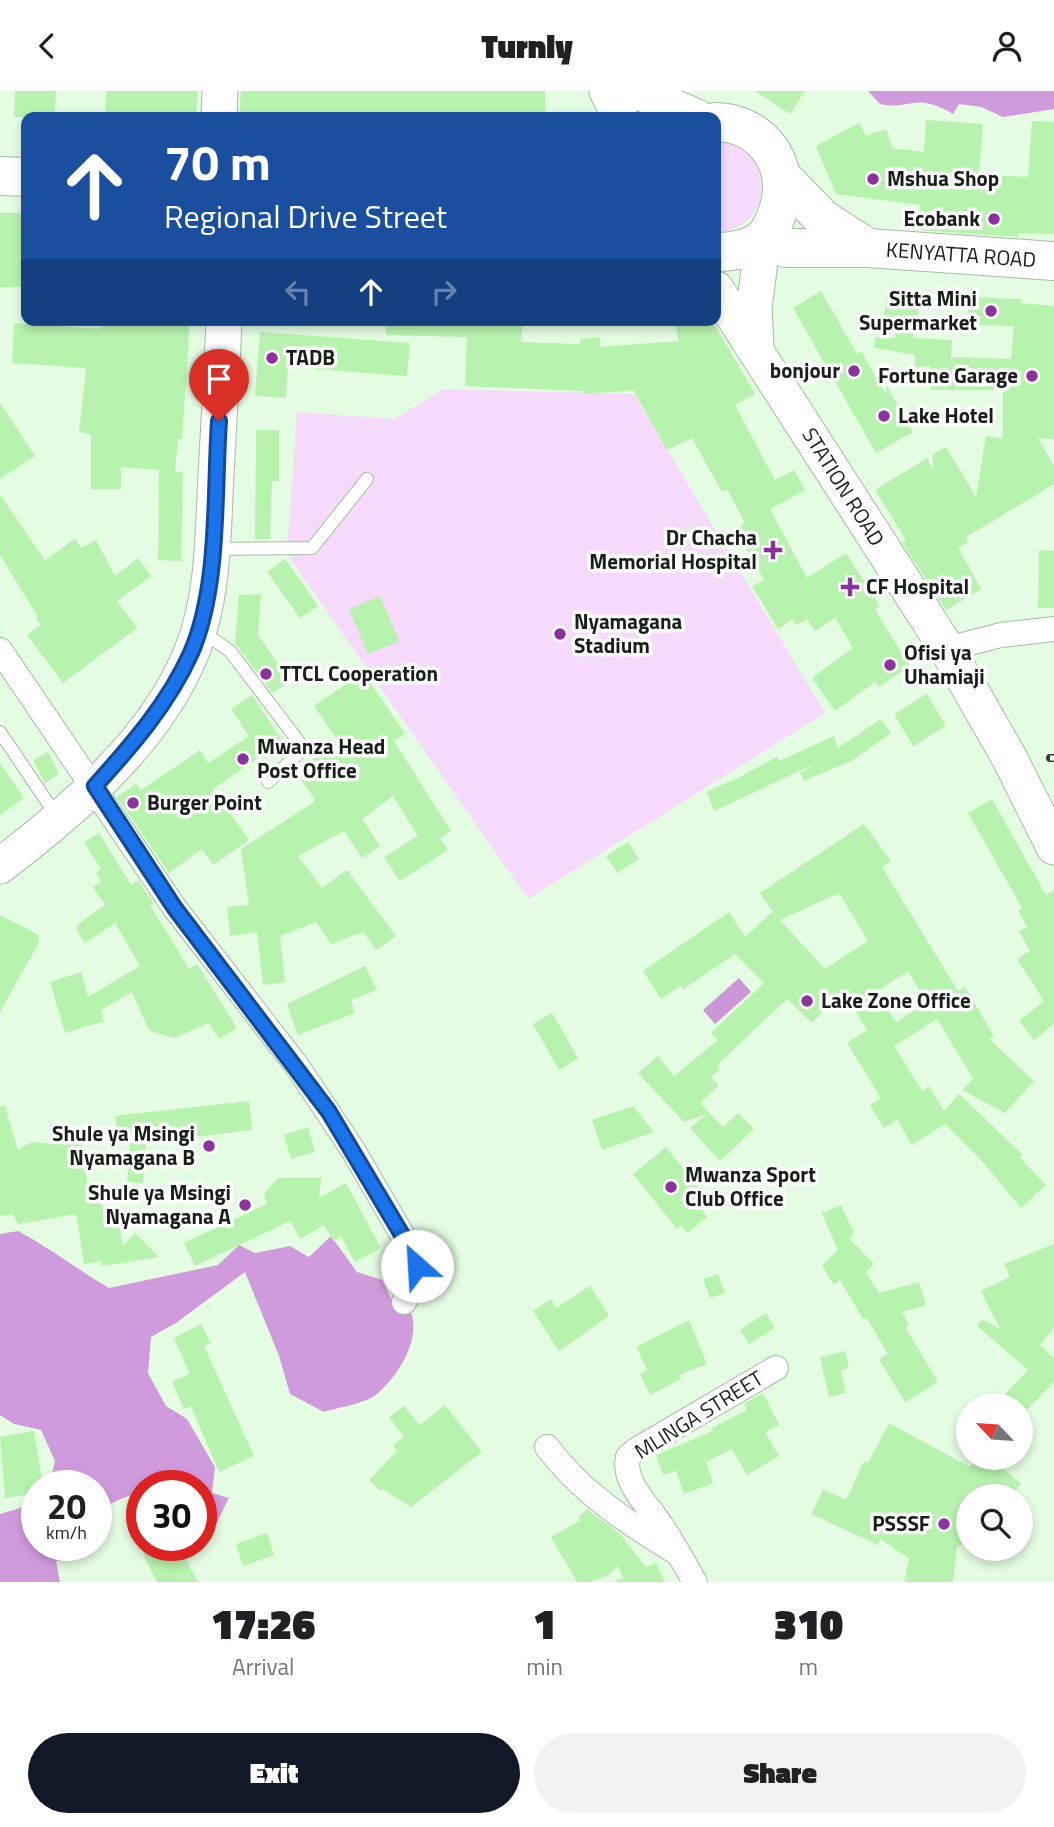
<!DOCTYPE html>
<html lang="en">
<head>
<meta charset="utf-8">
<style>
	:root { --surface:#fff; --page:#f2f2f2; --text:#202124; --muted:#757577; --accent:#111827 }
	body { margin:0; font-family:"Titillium Web",sans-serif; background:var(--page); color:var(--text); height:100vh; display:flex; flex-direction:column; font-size:26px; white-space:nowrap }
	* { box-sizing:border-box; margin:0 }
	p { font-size:23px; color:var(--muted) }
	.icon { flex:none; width:38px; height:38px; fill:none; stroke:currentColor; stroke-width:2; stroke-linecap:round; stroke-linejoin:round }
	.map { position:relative; height:1491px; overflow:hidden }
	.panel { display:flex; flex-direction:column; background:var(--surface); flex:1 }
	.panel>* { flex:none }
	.top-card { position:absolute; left:21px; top:21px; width:700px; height:214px; border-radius:14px; box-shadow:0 4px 10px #0003; background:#1a4fa0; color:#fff; overflow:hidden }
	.needle { width:46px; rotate:295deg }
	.tools { position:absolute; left:956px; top:1302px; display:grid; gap:14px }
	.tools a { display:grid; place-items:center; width:77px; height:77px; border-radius:50%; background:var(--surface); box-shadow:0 4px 10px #0003; font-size:35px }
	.speed { position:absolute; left:21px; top:1379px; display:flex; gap:14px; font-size:35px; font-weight:700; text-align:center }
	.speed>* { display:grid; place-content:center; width:91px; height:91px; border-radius:50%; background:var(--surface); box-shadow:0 4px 10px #0003; line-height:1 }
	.speed small { font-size:18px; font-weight:400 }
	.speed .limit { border:10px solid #d22; background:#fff; color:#111 }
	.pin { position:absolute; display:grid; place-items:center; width:60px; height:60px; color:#fff; margin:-72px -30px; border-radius:50% 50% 50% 0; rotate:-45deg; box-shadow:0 0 7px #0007 }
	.pin .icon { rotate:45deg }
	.me { position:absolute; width:77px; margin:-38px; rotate:334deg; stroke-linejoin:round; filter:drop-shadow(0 0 5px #0008) }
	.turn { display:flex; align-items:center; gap:24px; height:147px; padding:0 28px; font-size:32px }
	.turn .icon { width:91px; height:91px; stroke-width:2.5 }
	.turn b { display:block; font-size:49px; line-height:60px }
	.lanes { display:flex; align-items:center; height:66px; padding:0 28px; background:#0003; justify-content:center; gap:35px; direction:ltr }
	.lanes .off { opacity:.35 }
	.eta { display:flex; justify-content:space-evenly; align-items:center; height:119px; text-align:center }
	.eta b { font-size:42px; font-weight:800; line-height:49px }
	.primary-button { display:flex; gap:14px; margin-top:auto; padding:14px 28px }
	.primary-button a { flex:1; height:80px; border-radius:42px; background:var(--accent); color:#fff; font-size:28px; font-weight:800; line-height:80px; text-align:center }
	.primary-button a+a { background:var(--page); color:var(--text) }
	header { display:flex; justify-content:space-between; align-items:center; height:91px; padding:0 28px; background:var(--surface); font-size:32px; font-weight:800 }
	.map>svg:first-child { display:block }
	.green { fill:#f6dafc }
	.forest { fill:#d09bdc }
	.water { fill:#cc97d7 }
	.building { fill:#b8f2af; fill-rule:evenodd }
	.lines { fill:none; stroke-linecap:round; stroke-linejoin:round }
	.service-casing { stroke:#a6bca2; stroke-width:14 }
	.minor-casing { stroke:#a6bca2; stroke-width:26 }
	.secondary-casing { stroke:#a6bca2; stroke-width:37 }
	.trunk-casing { stroke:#a6bca2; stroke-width:40 }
	.service { stroke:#fff; stroke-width:12 }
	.minor { stroke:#fff; stroke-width:24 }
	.secondary { stroke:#fff; stroke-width:35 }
	.trunk { stroke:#fff; stroke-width:38 }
	.rail-casing { stroke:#323d31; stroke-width:8 }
	.rail { stroke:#fff; stroke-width:5; stroke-dasharray:16; stroke-linecap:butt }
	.route-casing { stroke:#114b97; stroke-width:18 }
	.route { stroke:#1a73e8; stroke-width:12 }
	.poi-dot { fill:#8b329e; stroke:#fff; stroke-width:2.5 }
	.labels { text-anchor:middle; stroke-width:7; stroke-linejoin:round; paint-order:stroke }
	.poi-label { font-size:21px; font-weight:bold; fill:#172016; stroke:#fff; text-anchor:start }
	.street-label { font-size:21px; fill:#172016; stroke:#fff }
</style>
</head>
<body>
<header><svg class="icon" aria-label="back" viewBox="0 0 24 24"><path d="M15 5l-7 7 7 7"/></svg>Turnly<svg class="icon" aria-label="person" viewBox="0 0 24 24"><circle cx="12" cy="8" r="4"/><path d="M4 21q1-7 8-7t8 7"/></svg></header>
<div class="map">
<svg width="1054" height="1491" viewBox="0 0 1054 1491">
	<rect width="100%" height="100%" fill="#e4fce1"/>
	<path class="green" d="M716,51C780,54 773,144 716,140Z
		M444,298L634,303L825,622L528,808L287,463L297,321L394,328Z"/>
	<path class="forest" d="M868,0H1054V18L1003,26L981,16L959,13L953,23C913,0 912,20 880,13Z
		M18,1140C50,1157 78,1179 109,1197L218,1174L239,1154L255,1162L290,1155L309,1166L331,1145L357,1181L382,1189L393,1212L411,1221C421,1249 398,1285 377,1303C365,1313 339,1316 324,1321L290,1303L279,1265L245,1181L176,1232L151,1246L148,1282L166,1315L187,1328L215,1376L212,1402L229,1407L213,1439L201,1426V1395H142V1399L96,1419V1395H49L55,1370L41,1339L14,1333L0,1324V1143Z
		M37,1412V1454H79L78,1467L56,1470L60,1491H0V1423Z"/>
	<path class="water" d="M739,887L751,901L715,933L703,919Z"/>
	<path class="building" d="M15,0H56L55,26H14Z
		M106,0H198L196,26H105Z
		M241,0H545V26H239Z
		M755,0H805L790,23Z
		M926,29L983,33L979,83L1028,86L1032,30L1054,31V143L1018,142V146L918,139L920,114L836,103L816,55L859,32L866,45L886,38L893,57L924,61Z
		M0,122H26V196H0Z
		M821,200L857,263L861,260L886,304L887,295L913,341L876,362L793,217Z
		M888,200L921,206L913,247L952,249L951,266L1011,268L1014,235L967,234L969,206L1021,208V212L1054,215V348L1038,347L1054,375V393L966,446L968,451L958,457L981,498L946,519L902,451L906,449L875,399L927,367L933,379V363L946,356L976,406L986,345L1003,348V299H931L930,275L915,276V264L874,257L875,246L895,247L896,237L882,234Z
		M102,229H190L182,348H178L175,381H183L181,470L158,469L159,379L121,376V398H91V343L79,341L86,277L12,272L14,232L101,238Z
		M386,229H523L521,251L580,253V248L600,246V256L679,250L674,229H712L755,303L735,314L775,389L794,379L805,399L770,418L807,487L846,462L880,515L875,519L910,575L878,596L875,591L835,620L812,587L853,557L835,527L815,540L807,528L796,534L793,528L778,538L752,495L764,489L736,438L745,432L727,398L722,401L692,347L667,359L633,299L583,303V300L465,295L467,246L386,244Z
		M260,241L410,252L407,285L288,276L286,307L255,305Z
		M0,312L35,365L0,388Z
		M256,339H279V390H272L270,448H255Z
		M0,404L45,469L75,448L81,457L96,449L115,485L138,467L151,485L117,510L137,537L63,592L27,544L41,534L36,528L38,526L0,464Z
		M1039,459L1054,460V517H1038Z
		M285,468L318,515L300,527L267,481Z
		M261,503L258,544L290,590L273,602L235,552L239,504Z
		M380,505L399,550L368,563L349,518Z
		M363,581L405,643L394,650L451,740L440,747L448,759L400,790L384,766L418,745L393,705L362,728L380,755L362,767L344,740L298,765L322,797L347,779L396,845L376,859L363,841L331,853L316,831L280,845L285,891L263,894L257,841L230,845L227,816L249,814L241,758L314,711L315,708L295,681L338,650L314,615Z
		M927,603L946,635L913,655L894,623Z
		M252,604L285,654L265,668L262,664L213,698L249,749L213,774L202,758L169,782L117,706L136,693L141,699L200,659L208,672L249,645L231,618Z
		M881,628L891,642L853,669L804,690L800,682L816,672L714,720L707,700L734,689L777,666L779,670L834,645L838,657Z
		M48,661L59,683L45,692L33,669Z
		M0,672L24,707L0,724Z
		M992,708L1046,804L1054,799V933L1034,949L1019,930L1044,910L1017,868L1030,860L1019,840L1027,836L1018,819L1022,817L968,722Z
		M864,733L891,770L882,776L958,900L965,896L994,945L989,948L1034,990L1005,1022L962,999L973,988L937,928L894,955L922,1000L929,995L944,1020L959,1003L1023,1064L1020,1067L1046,1094L1021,1117L981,1069L945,1033L912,1054L897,1029L884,1037L870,1014L881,1007L847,952L867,939L843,900L812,932L787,908L717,974L720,979L711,986L719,994L700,1012L723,1036L738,1022L754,1038L720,1070L690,1037L707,1023L684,1031L638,982L658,965L674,985L718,949L711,942L764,892L735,863L683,898L680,895L661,908L643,880L729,821L745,846L772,821L776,825L760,802ZM839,802L868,850L825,878L780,829ZM908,880L927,912L896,931L876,901Z
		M99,742L131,794L138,789L154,813L150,814L189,878L197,873L237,937L219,948L209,932L174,947L149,939L132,901L101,919L104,930L65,942L50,891L81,881L88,906L140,875L115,832L85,852L77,840V834L105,814L93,796L101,791L96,782L101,778L84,751Z
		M628,751L639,768L617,782L606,765Z
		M0,824L39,844V851L0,921Z
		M365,875L377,899L351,909L355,922L298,944L287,913Z
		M552,922L578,967L559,979L533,933Z
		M249,1010L252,1039L146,1052L143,1092L127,1091L130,1049L119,1051L115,1025Z
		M0,1015H5L18,1059L32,1051L52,1053V1042L80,1038L87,1092L99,1090L104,1128L118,1126L123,1155L135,1142L159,1166L102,1175L101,1170L84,1173L76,1123L18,1133L13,1123L0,1125Z
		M633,1015L654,1041L602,1059L592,1029Z
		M308,1036L315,1061L291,1068L284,1044Z
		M666,1056L709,1109L700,1117L707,1126L687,1142L681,1134L677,1138L633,1083Z
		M278,1087H321L319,1107L346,1092L381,1157L355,1171L341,1145L333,1150L324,1134L300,1148L290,1130L195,1175L184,1152L267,1113L264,1103Z
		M841,1114L854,1142L849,1147L874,1173L866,1181L879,1202L919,1191L926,1214L902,1221L909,1234L905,1236L938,1291L905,1311L879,1268L888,1263L866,1226L863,1228L840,1189L834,1194L822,1174L838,1159L821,1120L825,1121Z
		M1054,1153V1237L1040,1254L1054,1267V1291L1020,1326V1314H995L1028,1279L977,1235L982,1228L1000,1238L981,1200L1010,1186L1004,1173Z
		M718,1183L725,1202L710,1207L703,1188Z
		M590,1195L609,1225L559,1260L533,1220L551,1208L556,1217Z
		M766,1222L775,1237L749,1253L740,1239Z
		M689,1229L707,1273L679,1284L681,1288L650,1304L640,1283L647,1278L636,1256Z
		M201,1233L211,1252L204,1255L254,1365L219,1381L191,1315L184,1318L172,1290L190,1283L174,1247Z
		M845,1260L849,1277L841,1279L846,1302L829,1306L820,1266Z
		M763,1302L779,1334L765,1341L779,1365L747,1384L732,1358L706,1371L713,1392L684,1403L676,1380L663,1384L656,1364L713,1340L712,1337L747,1319L744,1313Z
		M445,1314L482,1361L411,1416L382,1398L380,1400L369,1389L397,1360L393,1354L404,1346L389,1326L404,1315L420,1334Z
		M889,1332L970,1376L978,1367H991L1021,1393L1010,1405H968V1452L957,1455L953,1491H904L909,1467L880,1448L878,1454L811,1423L823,1398L846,1409L864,1370L868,1372Z
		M34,1340L43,1395H37V1402L5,1407L0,1346Z
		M587,1419L618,1441L646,1476L656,1472L665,1491H613L623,1487L618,1475L607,1485L589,1491H577L551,1446L581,1429L578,1426Z
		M267,1442L274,1464L243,1475L236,1453Z
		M159,1454H166L171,1462L180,1457L198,1491H157L143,1463Z"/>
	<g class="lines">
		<g class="service-casing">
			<path id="service" d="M216,458L312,457L367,388
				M201,540L230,560L299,651L298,663L268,691
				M0,641L58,727"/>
		</g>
		<g class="minor-casing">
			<path id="minor" d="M947,558L1001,544L1054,538
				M0,559L174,816L297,975L353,1059L414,1164L417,1188L404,1211
				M547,1356C582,1402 625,1430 674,1460
				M695,1491C684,1472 673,1452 661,1434C649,1415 622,1391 628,1366L636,1359L776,1277"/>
		</g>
		<g class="secondary-casing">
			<path id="secondary" d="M607,0L620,26
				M636,0L697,26
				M219,26L220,0
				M716,198L947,558L1010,668L1054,756
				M756,256L754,217L763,148
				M0,775C74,718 156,650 192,560C214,505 213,441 216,383C219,331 222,280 224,229"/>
		</g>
		<g class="trunk-casing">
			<path id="trunk" d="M716,31C763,32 793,75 778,120C775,129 769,142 762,148C751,158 730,161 716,161
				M0,85L26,86
				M783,87L823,128L868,157
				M763,148L786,157H868L1054,170"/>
		</g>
		<use href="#service" class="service"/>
		<use href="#minor" class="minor"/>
		<use href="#secondary" class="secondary"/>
		<use href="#trunk" class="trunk"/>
		<g class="rail-casing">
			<path id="rail" d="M1050,667H1054"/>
		</g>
		<use href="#rail" class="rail"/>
	</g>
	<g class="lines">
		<g class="route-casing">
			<path id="route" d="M219,330C214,402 220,495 191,562C168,613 132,654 95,695L174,816L329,1021L414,1164L417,1175"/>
		</g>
		<use href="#route" class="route"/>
	</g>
	<g class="poi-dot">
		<circle cx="873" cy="88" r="7"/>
		<circle cx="994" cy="128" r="7"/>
		<circle cx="991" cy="220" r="7"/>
		<circle cx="272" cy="267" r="7"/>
		<circle cx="854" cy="280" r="7"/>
		<circle cx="1032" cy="285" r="7"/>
		<circle cx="884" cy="325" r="7"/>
		<path d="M769.5 448.5h7v7h7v7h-7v7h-7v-7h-7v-7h7z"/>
		<path d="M846.5 485.5h7v7h7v7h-7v7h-7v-7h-7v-7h7z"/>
		<circle cx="560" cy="543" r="7"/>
		<circle cx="890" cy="574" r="7"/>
		<circle cx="266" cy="583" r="7"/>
		<circle cx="243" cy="668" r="7"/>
		<circle cx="133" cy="712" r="7"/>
		<circle cx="807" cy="910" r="7"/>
		<circle cx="209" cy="1055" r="7"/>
		<circle cx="671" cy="1096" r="7"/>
		<circle cx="245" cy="1114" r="7"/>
		<circle cx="944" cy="1433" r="7"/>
	</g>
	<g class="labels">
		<g class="poi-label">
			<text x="887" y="95">Mshua Shop</text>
			<text x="980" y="135" text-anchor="end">Ecobank</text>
			<text x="977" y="215" text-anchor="end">Sitta Mini<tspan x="977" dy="24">Supermarket</tspan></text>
			<text x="286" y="274">TADB</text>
			<text x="840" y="287" text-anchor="end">bonjour</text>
			<text x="1018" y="292" text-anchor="end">Fortune Garage</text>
			<text x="898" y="332">Lake Hotel</text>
			<text x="757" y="454" text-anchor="end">Dr Chacha<tspan x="757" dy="24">Memorial Hospital</tspan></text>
			<text x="866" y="503">CF Hospital</text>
			<text x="574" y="538">Nyamagana<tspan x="574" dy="24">Stadium</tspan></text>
			<text x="904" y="569">Ofisi ya<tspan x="904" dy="24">Uhamiaji</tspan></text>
			<text x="280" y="590">TTCL Cooperation</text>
			<text x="257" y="663">Mwanza Head<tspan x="257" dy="24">Post Office</tspan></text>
			<text x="147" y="719">Burger Point</text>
			<text x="821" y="917">Lake Zone Office</text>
			<text x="195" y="1050" text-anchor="end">Shule ya Msingi<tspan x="195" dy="24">Nyamagana B</tspan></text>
			<text x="685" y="1091">Mwanza Sport<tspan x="685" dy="24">Club Office</tspan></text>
			<text x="231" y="1109" text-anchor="end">Shule ya Msingi<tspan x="231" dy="24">Nyamagana A</tspan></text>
			<text x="930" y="1440" text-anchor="end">PSSSF</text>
		</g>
		<g class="street-label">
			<text transform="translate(961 164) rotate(4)" y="7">KENYATTA ROAD</text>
			<text transform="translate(843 396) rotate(58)" y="7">STATION ROAD</text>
			<text transform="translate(699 1324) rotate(-32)" y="7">MLINGA STREET</text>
		</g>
	</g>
</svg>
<div class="tools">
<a><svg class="needle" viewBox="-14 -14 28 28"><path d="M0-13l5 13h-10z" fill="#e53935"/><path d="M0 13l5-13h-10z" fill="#757577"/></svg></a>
<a><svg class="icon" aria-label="search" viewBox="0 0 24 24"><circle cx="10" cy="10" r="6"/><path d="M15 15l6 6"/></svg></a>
</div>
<div class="speed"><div>20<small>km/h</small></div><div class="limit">30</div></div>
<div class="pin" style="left:219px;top:330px;background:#d93025"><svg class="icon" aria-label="arrive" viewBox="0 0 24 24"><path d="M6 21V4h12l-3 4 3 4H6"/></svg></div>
<svg class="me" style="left:417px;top:1175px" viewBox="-20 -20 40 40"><circle r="19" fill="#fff"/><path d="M0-13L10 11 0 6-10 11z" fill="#1a73e8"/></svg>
<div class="top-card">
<div class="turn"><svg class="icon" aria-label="ahead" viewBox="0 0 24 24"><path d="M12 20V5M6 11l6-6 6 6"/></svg><div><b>70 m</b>Regional Drive Street</div></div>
<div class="lanes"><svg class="icon off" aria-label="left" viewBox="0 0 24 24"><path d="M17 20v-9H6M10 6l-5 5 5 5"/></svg><svg class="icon" aria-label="ahead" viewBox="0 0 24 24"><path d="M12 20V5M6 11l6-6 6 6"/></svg><svg class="icon off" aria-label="right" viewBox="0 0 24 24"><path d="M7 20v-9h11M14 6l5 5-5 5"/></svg></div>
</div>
</div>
<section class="panel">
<div class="eta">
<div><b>17:26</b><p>Arrival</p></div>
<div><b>1</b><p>min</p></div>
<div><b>310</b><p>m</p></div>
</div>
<div class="primary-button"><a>Exit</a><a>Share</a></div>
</section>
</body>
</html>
